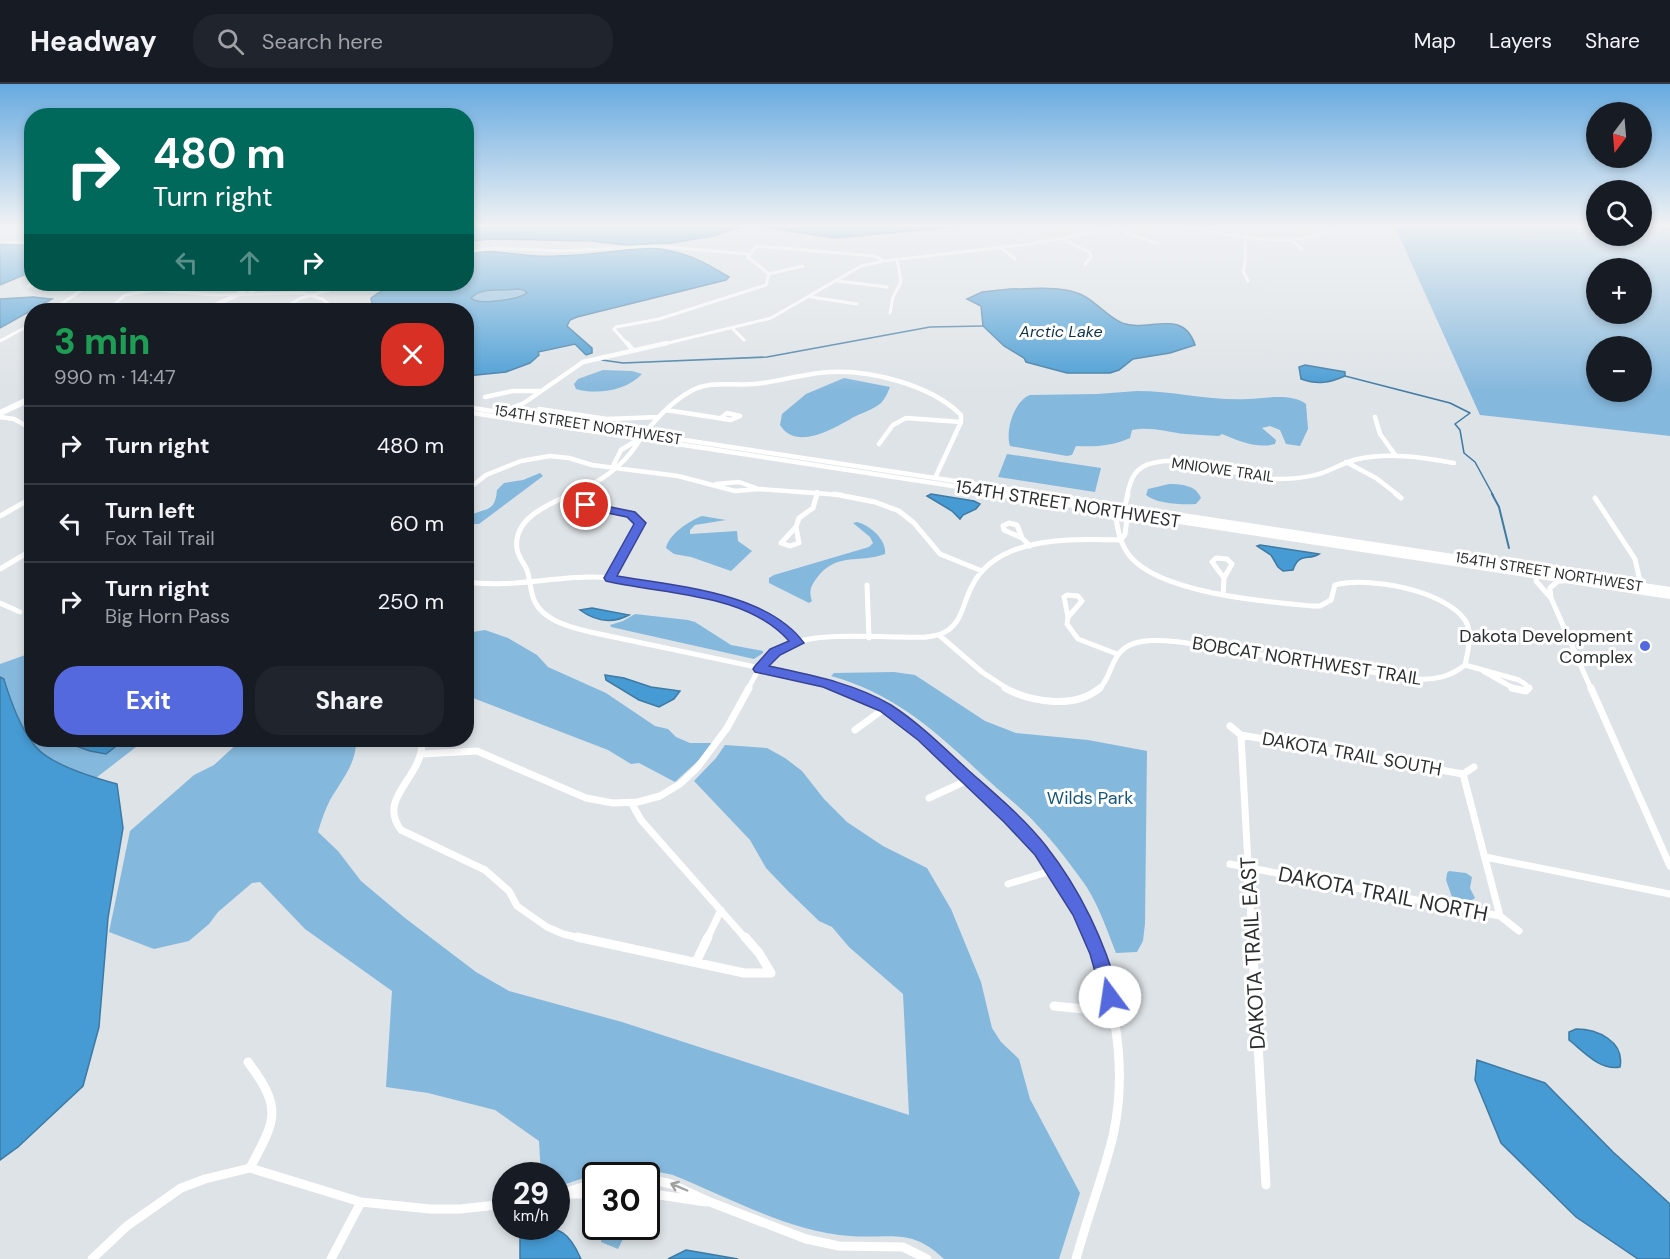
<!DOCTYPE html>
<html lang="en">
<head>
<meta charset="utf-8">
<style>
	:root { --surface:#171b24; --page:#20242c; --text:#f1f3f6; --muted:#9ea1a6; --line:#363941; --accent:#5569df }
	body { margin:0; font-family:"DM Sans",sans-serif; background:var(--page); color:var(--text); height:100vh; display:flex; flex-direction:column; font-size:22px; white-space:nowrap }
	* { box-sizing:border-box; margin:0 }
	p { font-size:20px; color:var(--muted) }
	.icon { flex:none; width:33px; height:33px; fill:none; stroke:currentColor; stroke-width:2; stroke-linecap:round; stroke-linejoin:round }
	.map { position:relative; flex:1; overflow:hidden }
	.side { position:absolute; left:24px; top:219px; width:450px; height:444px; display:flex; flex-direction:column; background:var(--surface); border-radius:24px; box-shadow:0 3px 9px #0003 }
	.side>* { flex:none }
	.hud { position:absolute; left:24px; top:24px; width:450px; height:183px; border-radius:24px; box-shadow:0 3px 9px #0003; background:#00695c; color:#fff; overflow:hidden }
	.needle { width:39px; rotate:196deg }
	.controls { position:absolute; left:1586px; top:18px; display:grid; gap:12px }
	.controls a { display:grid; place-items:center; width:66px; height:66px; border-radius:50%; background:var(--surface); box-shadow:0 3px 9px #0003; font-size:30px }
	.speed { position:absolute; left:492px; top:1078px; display:flex; gap:12px; font-size:30px; font-weight:700; text-align:center }
	.speed>* { display:grid; place-content:center; width:78px; height:78px; border-radius:50%; background:var(--surface); box-shadow:0 3px 9px #0003; line-height:1 }
	.speed small { font-size:15px; font-weight:400 }
	.speed .limit { border:3px solid #111; border-radius:9px; background:#fff; color:#111 }
	.pin { position:absolute; display:grid; place-items:center; width:51px; height:51px; color:#fff; margin:-26px; border:3px solid #fff; border-radius:50%; box-shadow:0 2px 6px #0007 }
	.me { position:absolute; width:66px; margin:-33px; rotate:346deg; stroke-linejoin:round; filter:drop-shadow(0 0 4px #0008) }
	.turn { display:flex; align-items:center; gap:21px; height:126px; padding:0 30px; font-size:27px }
	.turn .icon { width:78px; height:78px; stroke-width:2.5 }
	.turn b { display:block; font-size:42px; line-height:51px }
	.lanes { display:flex; align-items:center; height:57px; padding:0 30px; background:#0003; justify-content:center; gap:30px; direction:ltr }
	.lanes .off { opacity:.35 }
	.round { display:grid; place-items:center; flex:none; width:63px; height:63px; border-radius:24px; background:var(--page) }
	.headline { display:flex; align-items:center; justify-content:space-between; height:102px; padding:0 30px }
	h1 { font-size:36px; font-weight:800; line-height:45px; color:#1e9e55 }
	.action { display:flex; gap:12px; margin-top:auto; padding:12px 30px }
	.action a { flex:1; height:69px; border-radius:24px; background:var(--accent); color:#fff; font-size:24px; font-weight:800; line-height:69px; text-align:center }
	.action a+a { background:var(--page); color:var(--text) }
	ul { padding:0; list-style:none }
	li { display:flex; align-items:center; gap:18px; height:78px; padding:0 30px; border-top:2px solid var(--line) }
	li div { flex:1 }
	li b { display:block; font-size:22px }
	li em { font-style:normal }
	header { display:flex; align-items:center; gap:36px; box-sizing:border-box; height:84px; padding:0 30px; background:var(--surface); border-bottom:2px solid var(--line) }
	header strong { font-size:28px }
	nav { display:flex; gap:33px; margin-inline-start:auto; font-size:21px }
	.search { width:420px; height:54px; background:var(--page); display:flex; align-items:center; gap:15px; box-sizing:border-box; padding:0 21px; border-radius:24px; color:var(--muted); font-size:22px }
	.map>svg:first-child { display:block }
	.green { fill:#85b8dd; fill-rule:evenodd }
	.water { fill:#469bd4; stroke:#3e7aa2; stroke-width:1.5; fill-rule:evenodd }
	.lines { fill:none; stroke-linecap:round; stroke-linejoin:round }
	.stream-far1 { stroke:#3e7aa2; stroke-width:1.5 }
	.stream { stroke:#3e7aa2; stroke-width:2 }
	.minor-far4 { stroke:#fff; stroke-width:3 }
	.minor-far3 { stroke:#fff; stroke-width:4.5 }
	.minor-far2 { stroke:#fff; stroke-width:5 }
	.minor-far1 { stroke:#fff; stroke-width:7 }
	.minor { stroke:#fff; stroke-width:9 }
	.tertiary-far1 { stroke:#fff; stroke-width:4.5 }
	.tertiary { stroke:#fff; stroke-width:6 }
	.secondary-far1 { stroke:#fff; stroke-width:4.5 }
	.secondary { stroke:#fff; stroke-width:6 }
	.oneway { stroke:#a0a0a1 }
	.route { fill:#5569df; stroke:#374491; stroke-width:1.5 }
	.poi-dot { fill:#5569df; stroke:#fff; stroke-width:2 }
	.labels { text-anchor:middle; stroke-width:6; stroke-linejoin:round; paint-order:stroke }
	.far-street-label { font-size:15px; fill:#2b2d2e; stroke:#fff }
	.far-water-label { font-size:16px; font-style:italic; fill:#0d3249; stroke:#fff }
	.street-label { font-size:18px; fill:#2b2d2e; stroke:#fff }
	.poi-label { font-size:18px; fill:#2b2d2e; stroke:#fff; text-anchor:end }
	.park-label { font-size:18px; fill:#15567c; stroke:#fff }
	.near-street-label { font-size:21px; fill:#2b2d2e; stroke:#fff }
</style>
</head>
<body>
<header>
<strong>Headway</strong>
<div class="search"><svg class="icon" aria-label="search" viewBox="0 0 24 24"><circle cx="10" cy="10" r="6"/><path d="M15 15l6 6"/></svg>Search here</div>
<nav><a>Map</a><a>Layers</a><a>Share</a></nav>
</header>
<div class="map">
<svg width="1670" height="1175" viewBox="0 0 1670 1175">
	<rect width="100%" height="100%" fill="#dee3e7"/>
	<path class="green" d="M1395,143H1596V152H1641V143H1670V352L1480,331ZM1596,184H1641V230H1596ZM1596,262H1641V308H1596Z
		M517,205H524L527,209C519,215 478,222 470,214C482,202 502,209 517,205Z
		M603,286L632,287L642,290C626,307 597,311 576,305L574,300L578,295Z
		M844,294L890,303C888,308 885,315 881,319C873,326 861,329 852,334C833,345 796,367 780,341L782,330L806,310Z
		M1137,307C1174,307 1211,317 1248,315C1267,314 1291,309 1306,320L1308,345L1300,362L1286,360L1280,346L1270,342L1262,344L1276,356L1275,360C1257,365 1238,357 1222,350L1219,352C1207,351 1196,351 1185,350C1167,348 1150,342 1132,346L1130,354C1112,362 1096,363 1076,362L1072,371L1067,372L1010,362C1005,347 1014,317 1030,311L1097,310Z
		M1007,370L1101,384L1095,408L998,393Z
		M540,389L543,392L479,440H467V434C482,422 495,432 497,406L504,399L523,396Z
		M1169,400C1181,400 1196,401 1201,414L1196,420C1182,421 1157,420 1146,411L1148,405Z
		M702,432L726,436L695,441L690,446V450L737,447L738,457L752,467L731,487L691,473L674,470L666,464C669,450 689,437 702,432Z
		M857,438C870,441 887,456 885,470C859,480 836,467 816,495C810,503 809,508 812,517L809,519L769,499V494L774,491L869,463L873,459L870,453L853,439Z
		M635,530L688,536L695,538L731,561L763,567V569L754,575L611,543L610,541L623,537Z
		M485,546L508,554L537,571L548,583L606,609L655,642L668,645L676,653L690,659H713L701,674L675,698L639,679L631,680L608,666L473,614L467,611L466,549Z
		M31,569L32,656H145L96,694C78,689 48,678 36,664C21,646 11,617 5,595L0,593V580Z
		M894,588L915,591L985,637L1016,649L1088,656L1147,667L1145,840L1143,857L1137,868L1116,869C1107,846 1099,822 1086,802C1071,781 1055,759 1037,741C1023,725 1005,712 989,697C939,651 899,611 831,592L834,589Z
		M241,656H356C357,679 341,697 330,716C325,726 321,737 318,748L338,767L361,797L405,834L476,888L509,907L622,938L909,1031L903,910L849,863L832,843L819,837L787,806L766,784L750,756L694,697L716,674L725,661L767,664L785,674L802,687L824,715L847,738L883,762L927,784L951,825L981,898L992,944L1001,958L1019,975L1030,1015L1080,1109L1059,1175H944C911,1143 891,1155 850,1152C790,1148 728,1113 673,1091C650,1086 626,1084 602,1089C587,1092 572,1099 557,1102L556,1092H541L539,1057L495,1026L428,1009L386,1003L392,907L305,845L260,798L252,799L218,828L209,840L189,857L154,865L109,848L130,747L194,691L214,681Z
		M1449,787L1466,789L1472,793L1470,804L1475,814L1472,816H1457L1452,813L1446,796L1447,789Z
		M603,1143H629L618,1165L601,1158Z"/>
	<path class="water" d="M467,143H740L713,152L671,159L627,161L592,157L490,155L467,158Z
		M764,143H953L835,154Z
		M0,160L31,161V188L0,201Z
		M652,164C686,168 701,176 729,193L726,196L577,233L570,236L567,242L592,264V269L586,271L575,260L538,268L539,271L530,279L506,288L467,292L466,226H380L372,220L371,214C396,193 436,200 466,200L467,170C490,164 512,171 536,172C574,174 614,166 652,164ZM517,205L524,206L527,209C519,215 478,222 471,214C482,202 502,208 517,205Z
		M1010,205C1032,205 1064,201 1084,212C1097,219 1108,233 1122,239C1148,249 1183,223 1195,261L1170,269L1133,275L1119,286L1110,289H1067L1026,278L1024,274L1004,262L983,242L981,222L967,215L982,208Z
		M33,213L52,215L0,244V215Z
		M1305,281L1345,288V292C1329,299 1318,301 1301,295L1299,283Z
		M931,410L974,417L980,420L976,425L963,431L960,435L952,427L927,412Z
		M1260,461L1319,470C1308,477 1299,468 1293,486L1283,487L1278,483L1271,471L1257,462Z
		M592,524L629,531C612,540 595,537 580,526Z
		M605,591L624,594L651,603L680,607L674,615L659,623L639,616L606,596Z
		M0,593L4,595C11,618 20,644 36,663C51,681 95,694 117,700L123,744L108,834L99,943L83,1002L18,1063L0,1076Z
		M59,656H124L106,670L90,667Z
		M1576,945C1597,945 1625,957 1620,983C1600,987 1583,967 1569,956V948Z
		M1477,976L1545,999L1613,1068L1670,1120V1175H1638L1576,1133L1501,1059L1475,996Z
		M531,1143C561,1143 569,1148 581,1175H520V1154Z
		M686,1166L738,1175H668Z"/>
	<g class="lines">
		<path class="stream-far1" d="M602,276L623,279L767,273L930,243L983,242
			M1345,292L1450,319L1470,329L1455,340L1460,346L1464,369L1475,378L1493,411"/>
		<path class="stream" d="M1492,410L1499,423L1509,464"/>
		<path class="minor-far4" d="M1185,143C1236,152 1290,167 1339,143
			M1119,146L1158,160
			M1290,155L1302,165
			M1064,156L1089,168L1091,173L1085,180
			M0,158L32,159
			M1001,164L1015,175
			M466,168L495,164L562,167L654,162L748,170
			M769,190L803,182
			M838,197L887,203
			M1248,197L1243,187C1249,172 1241,159 1250,143
			M32,200L28,202L85,200
			M811,213L857,220
			M52,226L88,202L85,200
			M108,226L125,211L154,206L215,211L303,209L322,215L337,226
			M280,226L301,214L351,200
			M890,229L893,213L901,198L897,175
			M733,245L744,256
			M0,257L32,240
			M628,261L614,245L616,243L659,235L766,201L769,190L748,173L756,162L875,172L884,177
			M660,261L771,234L861,182L884,177L1030,160L1126,143"/>
		<path class="minor-far3" d="M627,259L633,266
			M485,313L513,307H541
			M539,325L607,335L659,333
			M666,326L731,336L740,332L727,329L721,334
			M502,328L524,319L583,278L667,259
			M0,333L14,335L32,345
			M1375,333L1380,350L1396,372
			M879,360L893,341L906,334L961,338
			M1346,378L1376,394L1398,411
			M612,384L621,366L639,355
			M716,400L739,398L756,404
			M466,407L486,391L521,377L550,372L569,374L592,381L678,392L735,407L759,405L842,411
			M569,411C595,401 621,385 637,360C651,340 669,319 691,307C710,296 733,302 754,300C779,298 805,289 830,288C872,286 931,301 961,331V338L935,394
			M816,411L817,408
			M1127,411C1131,394 1135,383 1153,379C1190,369 1237,394 1275,395C1292,395 1309,394 1325,388C1335,384 1344,379 1354,376C1387,368 1421,373 1454,379"/>
		<path class="minor-far2" d="M572,410C551,419 512,434 517,465C518,473 524,479 527,486C530,495 530,504 533,513C540,536 570,543 590,548L808,594L845,605
			M834,410L875,418L899,427L914,439L940,470L982,487
			M1396,410L1401,414
			M568,411L587,421L631,431L639,436V443L610,494
			M1595,414L1635,475L1641,502
			M0,432L32,414
			M1009,439L1017,441L1022,454L1004,446L1003,442Z
			M796,443L799,459L790,462L781,459Z
			M796,443L799,434L813,424L817,410
			M1022,454L1030,462
			M1121,456L1125,450L1127,435L1123,429
			M1216,474L1227,475L1232,480L1224,494L1212,478Z
			M0,485L32,466
			M1537,486L1536,497L1551,514L1591,605
			M466,498C509,504 550,493 593,493C613,493 633,498 652,501C705,510 759,518 797,559
			M867,501L869,554
			M1223,510L1224,494
			M1067,511L1078,512L1082,517L1068,533L1064,513Z
			M1551,514L1550,504L1558,497H1563
			M0,519L20,528
			M1068,533L1067,540L1078,555L1117,570
			M939,551L982,588L1008,605
			M1465,581L1519,596L1525,600L1528,605
			M1483,587L1515,605
			M748,605C754,593 761,580 771,571C800,546 863,553 900,553C913,553 928,555 941,550C963,541 962,520 972,502C997,451 1073,455 1121,456
			M1099,605C1108,597 1109,586 1115,576C1126,552 1158,556 1180,558L1416,595C1435,596 1450,593 1465,581C1468,568 1473,548 1465,536C1444,506 1368,492 1335,501L1331,516L1320,522H1312C1266,518 1158,509 1129,471C1120,459 1118,448 1116,433L1123,429L1128,410"/>
		<path class="minor-far1" d="M840,604C891,621 928,658 966,694C1018,743 1065,786 1092,855
			M1005,604C1032,619 1075,625 1100,604
			M1512,604L1526,607L1529,604
			M1591,604L1670,782
			M1230,642L1241,651L1252,855
			M855,646L885,624
			M1241,651L1463,690
			M422,656C424,694 376,713 401,746L485,786L509,807L517,822L547,843L563,850L584,855
			M422,670L477,667L586,714L613,719L638,718L660,712L680,700L697,684L727,644L749,604
			M1463,690L1500,832
			M1463,690L1474,683
			M929,714L968,696
			M632,720L641,736L746,855
			M1485,773L1670,810
			M1230,780L1500,832L1519,847
			M1008,800L1054,786
			M707,855L721,826"/>
		<path class="minor" d="M577,853L744,889H771L759,869L745,853
			M1252,853L1266,1101
			M696,878L708,853
			M1054,922L1113,928
			M248,978C283,1025 276,1035 250,1084
			M646,1094L671,1100L710,1118L806,1155L839,1162L903,1163L927,1175
			M646,1109L706,1118
			M566,1110H596
			M556,1111L596,1099
			M92,1175L127,1142L181,1104L205,1095L250,1084L361,1118L430,1125H460L506,1120
			M331,1175L361,1118
			M1076,1175C1087,1134 1103,1093 1113,1052C1128,985 1115,916 1091,853"/>
		<path class="tertiary-far1" d="M466,323L1048,411
			M466,328L1012,411"/>
		<path class="tertiary" d="M1002,410L1670,512
			M1038,410L1670,506"/>
		<path class="secondary-far1" d="M250,209L261,200
			M205,226L239,210L253,200"/>
		<path class="secondary" d="M0,329L32,314"/>
	</g>
	<defs><path id="oneway-shaft" d="M-6 0H5M1.5-3L5.5 0L1.5 3" fill="none" stroke-width="1.6" stroke-linecap="round" stroke-linejoin="round" transform="scale(1.5)"/></defs>
	<use class="oneway" href="#oneway-shaft" transform="translate(679 1103) rotate(-157)"/>
	<linearGradient id="sky" x2="0" y2="1"><stop stop-color="#67aae0"/><stop offset="0.46" stop-color="#f0f2f4"/><stop offset="1" stop-color="#f0f2f4" stop-opacity="0"/></linearGradient>
	<rect width="1670" height="308" fill="url(#sky)"/>
	<path class="route" d="M586,418L635,428L646,439L617,492C675,502 767,508 804,559L780,571L769,582C810,591 854,599 891,621C919,639 943,663 968,686C995,710 1024,734 1046,762C1082,808 1105,858 1120,913L1117,919L1110,922L1104,919L1090,870L1073,831L1035,771L1004,738L918,656L880,627L823,603L755,588L753,585L755,582L770,565L789,557C745,508 665,511 606,497L604,494L634,440L627,433L583,424L581,421Z"/>
	<circle class="poi-dot" cx="1645" cy="562" r="6"/>
	<g class="labels">
		<g class="far-street-label">
			<text transform="translate(588 341) rotate(9)" y="5">154TH STREET NORTHWEST</text>
			<text transform="translate(1223 386) rotate(8)" y="5">MNIOWE TRAIL</text>
			<text transform="translate(1549 488) rotate(9)" y="5">154TH STREET NORTHWEST</text>
		</g>
		<g class="far-water-label">
			<text x="1061" y="253">Arctic Lake</text>
		</g>
		<g class="street-label">
			<text transform="translate(1068 420) rotate(9)" y="6">154TH STREET NORTHWEST</text>
			<text transform="translate(1307 577) rotate(9)" y="6">BOBCAT NORTHWEST TRAIL</text>
			<text transform="translate(1352 670) rotate(10)" y="6">DAKOTA TRAIL SOUTH</text>
		</g>
		<g class="poi-label">
			<text x="1633" y="558">Dakota Development<tspan x="1633" dy="21">Complex</tspan></text>
		</g>
		<g class="park-label">
			<text x="1090" y="720">Wilds Park</text>
		</g>
		<g class="near-street-label">
			<text transform="translate(1383 810) rotate(11)" y="7">DAKOTA TRAIL NORTH</text>
			<text transform="translate(1253 869) rotate(-93)" y="7">DAKOTA TRAIL EAST</text>
		</g>
	</g>
</svg>
<div class="controls">
<a><svg class="needle" viewBox="-14 -14 28 28"><path d="M0-13l5 13h-10z" fill="#e53935"/><path d="M0 13l5-13h-10z" fill="#9ea1a6"/></svg></a>
<a><svg class="icon" aria-label="search" viewBox="0 0 24 24"><circle cx="10" cy="10" r="6"/><path d="M15 15l6 6"/></svg></a>
<a>+</a>
<a>−</a>
</div>
<div class="speed"><div>29<small>km/h</small></div><div class="limit">30</div></div>
<div class="pin" style="left:586px;top:421px;background:#d93025"><svg class="icon" aria-label="arrive" viewBox="0 0 24 24"><path d="M6 21V4h12l-3 4 3 4H6"/></svg></div>
<svg class="me" style="left:1110px;top:913px" viewBox="-20 -20 40 40"><circle r="19" fill="#fff"/><path d="M0-13L10 11 0 6-10 11z" fill="#5569df"/></svg>
<div class="hud">
<div class="turn"><svg class="icon" aria-label="right" viewBox="0 0 24 24"><path d="M7 20v-9h11M14 6l5 5-5 5"/></svg><div><b>480 m</b>Turn right</div></div>
<div class="lanes"><svg class="icon off" aria-label="left" viewBox="0 0 24 24"><path d="M17 20v-9H6M10 6l-5 5 5 5"/></svg><svg class="icon off" aria-label="ahead" viewBox="0 0 24 24"><path d="M12 20V5M6 11l6-6 6 6"/></svg><svg class="icon" aria-label="right" viewBox="0 0 24 24"><path d="M7 20v-9h11M14 6l5 5-5 5"/></svg></div>
</div>
<section class="side">
<div class="headline"><div><h1>3 min</h1><p>990 m · 14:47</p></div><a class="round" style="background:#d93025;color:#fff"><svg class="icon" aria-label="close" viewBox="0 0 24 24"><path d="M6 6l12 12M18 6L6 18"/></svg></a></div>
<ul>
<li><svg class="icon" aria-label="right" viewBox="0 0 24 24"><path d="M7 20v-9h11M14 6l5 5-5 5"/></svg><div><b>Turn right</b></div><em>480 m</em></li>
<li><svg class="icon" aria-label="left" viewBox="0 0 24 24"><path d="M17 20v-9H6M10 6l-5 5 5 5"/></svg><div><b>Turn left</b><p>Fox Tail Trail</p></div><em>60 m</em></li>
<li><svg class="icon" aria-label="right" viewBox="0 0 24 24"><path d="M7 20v-9h11M14 6l5 5-5 5"/></svg><div><b>Turn right</b><p>Big Horn Pass</p></div><em>250 m</em></li>
</ul>
<div class="action"><a>Exit</a><a>Share</a></div>
</section>
</div>
</body>
</html>
